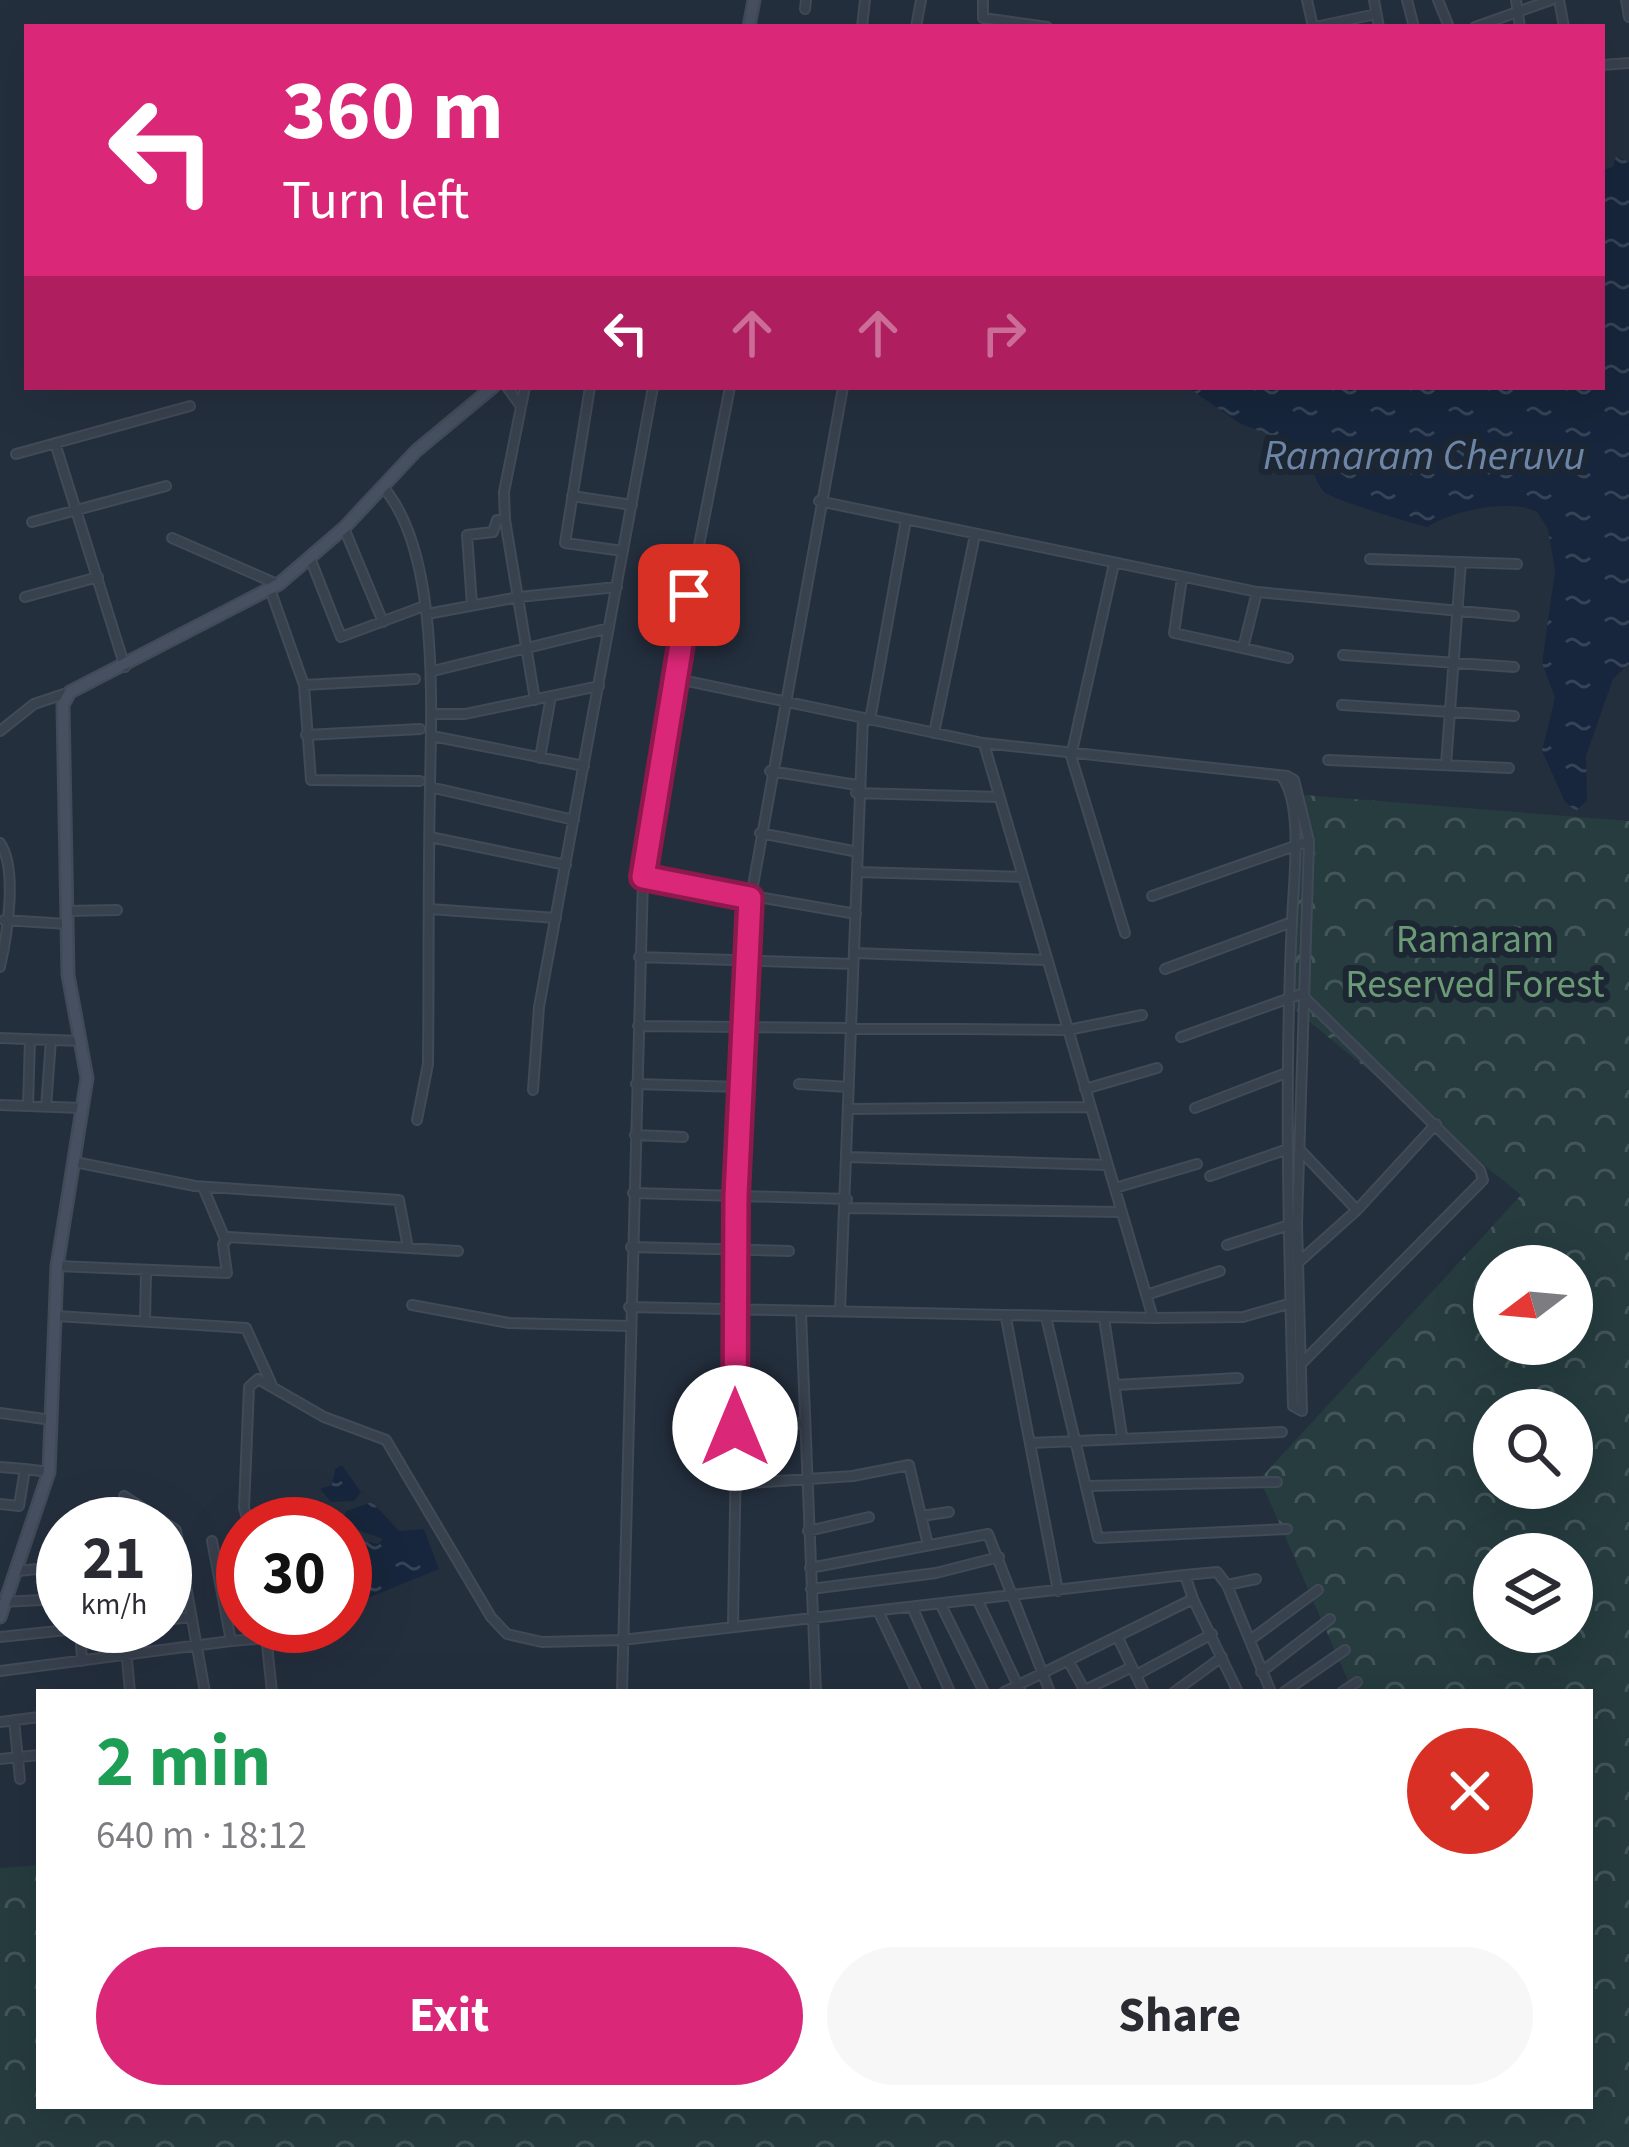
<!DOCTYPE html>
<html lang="en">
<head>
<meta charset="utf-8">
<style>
	:root { --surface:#fff; --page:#f7f7f7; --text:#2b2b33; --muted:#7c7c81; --accent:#db2777 }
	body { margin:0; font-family:"Source Sans 3",sans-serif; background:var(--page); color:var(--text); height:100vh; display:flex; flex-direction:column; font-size:45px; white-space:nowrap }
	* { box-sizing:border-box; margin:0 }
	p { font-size:39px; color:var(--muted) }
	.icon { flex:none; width:66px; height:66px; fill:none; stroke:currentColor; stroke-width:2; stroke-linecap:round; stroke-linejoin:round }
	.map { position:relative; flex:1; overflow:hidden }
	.details { position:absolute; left:36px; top:1689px; width:1557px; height:420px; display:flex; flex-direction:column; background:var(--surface); border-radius:0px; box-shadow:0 12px 48px #0002 }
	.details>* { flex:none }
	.top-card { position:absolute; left:24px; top:24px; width:1581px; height:366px; border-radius:0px; box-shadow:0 12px 48px #0002; background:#db2777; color:#fff; overflow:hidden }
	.needle { width:78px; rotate:254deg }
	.tools { position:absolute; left:1473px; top:1245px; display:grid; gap:24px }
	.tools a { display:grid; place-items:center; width:120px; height:120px; border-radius:50%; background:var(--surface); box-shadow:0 12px 48px #0002; font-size:60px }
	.speed { position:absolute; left:36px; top:1497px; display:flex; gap:24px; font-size:60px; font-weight:700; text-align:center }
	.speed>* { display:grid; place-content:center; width:156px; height:156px; border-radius:50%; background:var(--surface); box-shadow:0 12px 48px #0002; line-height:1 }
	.speed small { font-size:30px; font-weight:400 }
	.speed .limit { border:18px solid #d22; background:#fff; color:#111 }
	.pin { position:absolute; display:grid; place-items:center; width:102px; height:102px; color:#fff; margin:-51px; border-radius:24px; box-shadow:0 6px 18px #0006 }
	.me { position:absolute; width:132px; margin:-66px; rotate:0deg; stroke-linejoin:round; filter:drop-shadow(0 0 9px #0008) }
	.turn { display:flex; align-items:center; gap:42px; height:252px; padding:0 60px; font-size:54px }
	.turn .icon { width:156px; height:156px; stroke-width:2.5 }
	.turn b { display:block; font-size:84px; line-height:102px }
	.lanes { display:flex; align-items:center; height:114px; padding:0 60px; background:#0003; justify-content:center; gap:60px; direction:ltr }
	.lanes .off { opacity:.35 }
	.round { display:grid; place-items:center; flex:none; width:126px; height:126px; border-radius:63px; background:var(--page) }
	.overview { display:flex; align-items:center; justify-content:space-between; height:204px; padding:0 60px }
	h1 { font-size:72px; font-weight:700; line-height:90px; color:#1e9e55 }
	.action { display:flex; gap:24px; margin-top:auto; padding:24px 60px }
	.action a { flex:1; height:138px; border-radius:72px; background:var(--accent); color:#fff; font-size:48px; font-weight:700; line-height:138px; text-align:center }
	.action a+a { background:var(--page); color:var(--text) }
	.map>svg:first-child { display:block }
	.forest { fill:url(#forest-crowns); fill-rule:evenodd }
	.water { fill:url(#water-ripples) }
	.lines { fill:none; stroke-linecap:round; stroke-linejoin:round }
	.street-casing { stroke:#414a57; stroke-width:12 }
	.secondary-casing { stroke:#414a57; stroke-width:15 }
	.street { stroke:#38414e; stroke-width:8 }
	.secondary { stroke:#465061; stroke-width:10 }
	.route-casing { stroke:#8e194d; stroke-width:30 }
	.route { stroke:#db2777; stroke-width:21 }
	.labels { text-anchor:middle; stroke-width:12; stroke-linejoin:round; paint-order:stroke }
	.park-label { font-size:39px; fill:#6b9a76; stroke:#1d2633 }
	.water-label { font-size:42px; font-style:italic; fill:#6d86a8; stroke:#1d2633 }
</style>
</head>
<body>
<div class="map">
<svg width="1629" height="2147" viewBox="0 0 1629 2147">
	<defs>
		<pattern id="forest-crowns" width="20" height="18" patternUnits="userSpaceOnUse" patternTransform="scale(3)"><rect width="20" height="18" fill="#263c3f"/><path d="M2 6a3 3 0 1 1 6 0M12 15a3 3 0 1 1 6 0" fill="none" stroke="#435659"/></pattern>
		<pattern id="water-ripples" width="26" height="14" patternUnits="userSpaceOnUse" patternTransform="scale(3)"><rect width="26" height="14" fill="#17263c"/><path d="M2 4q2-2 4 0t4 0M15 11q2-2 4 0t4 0" fill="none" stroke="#364457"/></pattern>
	</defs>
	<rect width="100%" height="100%" fill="#242f3e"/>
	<path class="forest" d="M1303,795L1629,821V2147H0V1868L39,1865V2106H1590V1692H1353L1260,1479L1521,1195L1288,1004ZM1494,1266H1572V1344H1494ZM1494,1410H1572V1488H1494ZM1494,1554H1572V1632H1494Z"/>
	<path class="water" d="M1616,156L1629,162V664L1613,679L1586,756L1587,800L1576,811L1565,802L1542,751L1555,698L1542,663L1555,571L1548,529L1537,512C1510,498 1452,511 1427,527C1413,524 1331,499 1324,492C1313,480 1312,461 1302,447L1241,424L1187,387H1602V170L1613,167Z
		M342,1465L361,1492L354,1501L331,1502L320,1489L332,1485L335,1469Z
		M372,1502L399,1531L424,1529L439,1569L358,1602L346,1593L347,1582L360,1566L364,1541L378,1544L383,1539L355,1529L344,1517L346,1511Z"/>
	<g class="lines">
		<g class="street-casing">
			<path id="street" d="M983,0V18L1047,27
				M1307,0L1313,27
				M1374,0L1379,27
				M1407,0L1414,27
				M1438,0L1449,27
				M1516,0L1520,27
				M1559,0L1564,27
				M1626,0L1629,17
				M805,9L806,0
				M862,27L865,0
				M916,27L921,0
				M1315,27L1376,14
				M1475,27L1551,0
				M1602,65L1629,63
				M507,387L520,405
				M525,387L504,492L505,520L535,700
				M590,387L565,543L623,551
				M55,443L125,667
				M16,454L190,406
				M383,487C440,552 431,708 430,789C428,881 429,973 428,1064L417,1120
				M572,496L632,505
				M819,501L1257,592L1514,616
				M32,522L166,486
				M344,528L383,622
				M172,538L277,584
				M310,558L341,637L424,606
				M1370,559L1517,564
				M1114,564L1071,756L1125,933
				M1182,578L1174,633L1288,658
				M270,589L304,685L311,780L420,781
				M25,597L98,577
				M472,605L467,535L493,532L497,520H505
				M427,614L519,597L617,587
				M1243,648L1257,592
				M1343,655L1514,667
				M433,671L609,628
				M673,678L983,743L1287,776L1294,780L1309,841L1297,1224L1302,1411L1293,1406C1289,1244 1284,1084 1292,921C1293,886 1304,805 1282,777
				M304,685L415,679
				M1342,705L1514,716
				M432,714H465L599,686
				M870,720L906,520
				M0,731L34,704L70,692
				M934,733L975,535
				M306,735L420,729
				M432,736L584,766
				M984,744L1153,1318
				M540,758L551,696
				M1328,760L1509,768
				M1446,765L1461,562
				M770,771L857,785
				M430,787L574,820
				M856,793L999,797
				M760,833L858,852
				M430,837L566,865
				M0,843C18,869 7,936 0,967
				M857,872L1023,877
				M643,877L856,914
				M1152,896L1309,841
				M430,909L556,918
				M67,911L117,910
				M4,920L67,924
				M854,953L1047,960
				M639,957L853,964
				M1165,969L1292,922
				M638,1026L1068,1030L1142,1015
				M1181,1037L1301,994L1480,1170L1483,1180L1303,1362
				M0,1038L81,1041
				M636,1084L740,1087
				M799,1084L849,1087
				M1085,1089L1157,1068
				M533,1090L539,1007L653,387
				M0,1105L82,1108
				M28,1106L30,1039
				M46,1107L51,1040
				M1195,1108L1286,1073
				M848,1109L1091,1107
				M635,1135L683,1137
				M1300,1150L1357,1210
				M848,1157L1108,1165
				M75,1162L195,1186L399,1200L408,1248
				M1210,1176L1285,1150
				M203,1187L225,1239
				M1115,1188L1197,1164
				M633,1193L847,1199
				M847,1208L1122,1212
				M1227,1245L1286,1226
				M631,1247L789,1251
				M1300,1261L1357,1210L1436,1124
				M57,1266L227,1273L223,1244L229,1237L458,1251
				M1146,1295L1220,1271
				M412,1305L509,1323L629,1326
				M629,1307L1153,1318L1243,1317L1288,1304
				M840,1311L863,718
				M801,1313L816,1692
				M57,1316L246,1328L271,1383
				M1046,1317L1098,1538L1287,1529
				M1006,1318L1058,1591
				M1104,1318L1122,1436
				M145,1321L146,1273
				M1115,1385L1238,1378
				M0,1413L52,1420
				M735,1428L805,1423
				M1030,1443L1282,1432
				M0,1467L25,1469L19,1506L0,1504
				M25,1469L49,1472
				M734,1484L853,1476L909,1465L928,1545
				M1088,1486L1277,1482
				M921,1516L949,1512
				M122,1524L124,1496L176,1530L205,1692
				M249,1524L244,1508L249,1387L258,1379L324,1417L386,1440L491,1617L507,1634L542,1642L622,1640L1185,1575
				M808,1531L869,1517
				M810,1568L988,1534L1050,1692
				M19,1571L63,1566
				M1227,1585L1271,1692
				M811,1589L936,1573L999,1557
				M977,1599L1021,1692
				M1193,1599L1238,1692
				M1,1602L63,1599
				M941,1605L984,1692
				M913,1609L950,1692
				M879,1613L917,1692
				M165,1620L191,1617
				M733,1625L745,930L843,387
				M124,1626L130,1692
				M265,1626L272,1692
				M80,1627L82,1661
				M0,1637L105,1626
				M1119,1640L1144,1692
				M1250,1640L1318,1590
				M231,1641L267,1638
				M1069,1662L1085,1691
				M0,1671L231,1641L212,1541
				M1261,1672L1330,1619
				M1136,1675L1212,1634
				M1085,1690L1132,1667
				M622,1692L643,877L673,678L730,387
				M1004,1692L1193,1599L1185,1575L1217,1572L1227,1585L1256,1579
				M1174,1692L1222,1657
				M1284,1692L1345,1650
				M1342,1692L1357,1682
				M14,1720L20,1779
				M0,1722L39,1717
				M0,1759L39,1755"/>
		</g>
		<g class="secondary-casing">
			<path id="secondary" d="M749,27L754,0
				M0,1617L49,1472L57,1266L87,1078L68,975L63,705L70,692L279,584L344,528L416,451L493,387"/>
		</g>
		<use href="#street" class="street"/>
		<use href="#secondary" class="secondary"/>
	</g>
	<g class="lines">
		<g class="route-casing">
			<path id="route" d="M689,595L643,877L750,898L736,1196L735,1428"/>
		</g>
		<use href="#route" class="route"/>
	</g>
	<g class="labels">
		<g class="park-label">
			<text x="1475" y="952">Ramaram<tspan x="1475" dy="45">Reserved Forest</tspan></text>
		</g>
		<g class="water-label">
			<text x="1424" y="469">Ramaram Cheruvu</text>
		</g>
	</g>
</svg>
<div class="tools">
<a><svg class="needle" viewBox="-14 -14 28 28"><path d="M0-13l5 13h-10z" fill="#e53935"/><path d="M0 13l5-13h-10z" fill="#7c7c81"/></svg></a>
<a><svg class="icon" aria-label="search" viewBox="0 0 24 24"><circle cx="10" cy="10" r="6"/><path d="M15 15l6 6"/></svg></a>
<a><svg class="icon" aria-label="layers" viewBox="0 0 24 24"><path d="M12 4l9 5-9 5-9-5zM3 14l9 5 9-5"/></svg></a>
</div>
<div class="speed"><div>21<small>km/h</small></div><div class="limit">30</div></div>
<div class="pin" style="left:689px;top:595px;background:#d93025"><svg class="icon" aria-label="arrive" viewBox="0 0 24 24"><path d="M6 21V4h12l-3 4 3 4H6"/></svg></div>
<svg class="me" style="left:735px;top:1428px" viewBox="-20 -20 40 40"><circle r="19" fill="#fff"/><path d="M0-13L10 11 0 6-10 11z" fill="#db2777"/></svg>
<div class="top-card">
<div class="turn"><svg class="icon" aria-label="left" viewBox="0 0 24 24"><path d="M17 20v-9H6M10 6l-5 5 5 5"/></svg><div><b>360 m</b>Turn left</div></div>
<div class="lanes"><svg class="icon" aria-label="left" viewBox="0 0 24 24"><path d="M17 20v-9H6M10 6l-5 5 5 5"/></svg><svg class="icon off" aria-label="ahead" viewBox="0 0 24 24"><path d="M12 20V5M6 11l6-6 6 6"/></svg><svg class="icon off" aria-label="ahead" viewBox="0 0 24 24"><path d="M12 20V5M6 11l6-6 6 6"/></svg><svg class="icon off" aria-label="right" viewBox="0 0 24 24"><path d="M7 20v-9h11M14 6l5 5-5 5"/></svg></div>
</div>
<section class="details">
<div class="overview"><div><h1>2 min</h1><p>640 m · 18:12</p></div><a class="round" style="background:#d93025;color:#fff"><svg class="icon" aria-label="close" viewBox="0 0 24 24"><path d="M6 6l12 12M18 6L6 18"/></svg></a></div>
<div class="action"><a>Exit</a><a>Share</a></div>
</section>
</div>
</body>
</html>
